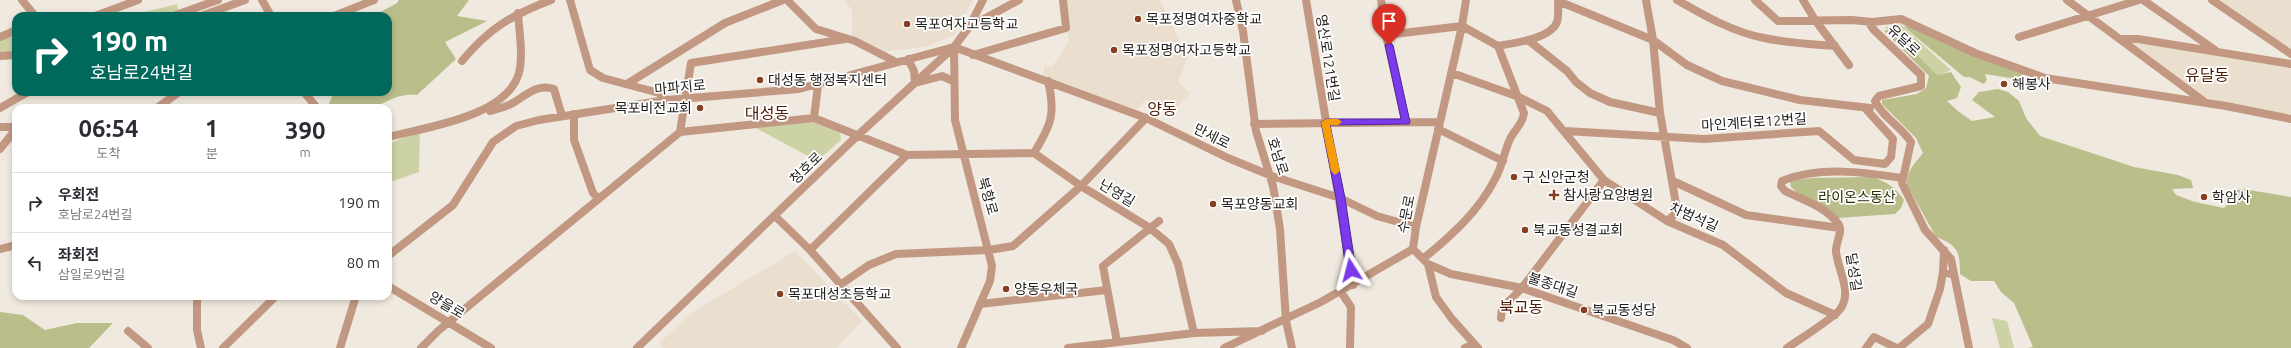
<!DOCTYPE html>
<html lang="ko">
<head>
<meta charset="utf-8">
<style>
	:root { --surface:#fff; --page:#f2f2f3; --text:#2b2b33; --muted:#7c7c81; --line:#e1e1e2 }
	body { margin:0; font-family:Ubuntu,"Noto Sans KR",sans-serif; background:var(--page); color:var(--text); height:100vh; display:flex; flex-direction:column; font-size:15px; white-space:nowrap }
	* { box-sizing:border-box; margin:0 }
	p { font-size:13px; color:var(--muted) }
	.icon { flex:none; width:22px; height:22px; fill:none; stroke:currentColor; stroke-width:2; stroke-linecap:round; stroke-linejoin:round }
	.map { position:relative; flex:1; overflow:hidden }
	.details { position:absolute; left:12px; top:104px; width:380px; height:196px; display:flex; flex-direction:column; background:var(--surface); border-radius:12px; box-shadow:0 2px 6px #0003 }
	.details>* { flex:none }
	.hud { position:absolute; left:12px; top:12px; width:380px; height:84px; border-radius:12px; box-shadow:0 2px 6px #0003; background:#00695c; color:#fff; overflow:hidden }
	.pin { position:absolute; display:grid; place-items:center; width:34px; height:34px; color:#fff; margin:-41px -17px; border-radius:50% 50% 50% 0; rotate:-45deg; box-shadow:0 0 4px #0007 }
	.pin .icon { rotate:45deg }
	.me { position:absolute; width:44px; margin:-22px; rotate:351deg; stroke-linejoin:round; filter:drop-shadow(0 0 3px #0008) }
	.turn { display:flex; align-items:center; gap:14px; height:84px; padding:0 12px; font-size:18px }
	.turn .icon { width:52px; height:52px; stroke-width:2.5 }
	.turn b { display:block; font-size:28px; line-height:34px }
	.eta { display:flex; justify-content:space-evenly; align-items:center; height:68px; text-align:center }
	.eta b { font-size:24px; font-weight:700; line-height:28px }
	ul { padding:0; list-style:none }
	li { display:flex; align-items:center; gap:12px; height:60px; padding:0 12px; border-top:1px solid var(--line) }
	li div { flex:1 }
	li b { display:block; font-size:15px }
	li em { font-style:normal }
	.map>svg:first-child { display:block }
	.built { fill:#eadfce }
	.green { fill:#cdd2a5 }
	.forest { fill:#b9be8a }
	.lines { fill:none; stroke-linecap:round; stroke-linejoin:round }
	.minor { stroke:#c29882; stroke-width:8 }
	.route { fill:#7c3aed; stroke:#51269a }
	.slow { fill:#f59e0b }
	.poi-dot { fill:#873f21; stroke:#fff; stroke-width:1.5 }
	.labels { text-anchor:middle; stroke-width:3.5; stroke-linejoin:round; paint-order:stroke }
	.poi-label { font-size:14px; fill:#201d1a; stroke:#fff; text-anchor:start }
	.street-label { font-size:14px; fill:#201d1a; stroke:#fff }
	.park-label { font-size:14px; fill:#2a2c02; stroke:#fff }
	.quarter-label { font-size:16px; fill:#4e1d08; stroke:#fff }
</style>
</head>
<body>
<div class="map">
<svg width="2291" height="348" viewBox="0 0 2291 348">
	<rect width="100%" height="100%" fill="#f0e9df"/>
	<path class="built" d="M844,0H973L954,35L925,47L881,52L852,37V10Z
		M1065,0H1160L1188,58L1178,82L1190,93L1172,112L1145,100L1135,112L1043,76L1045,65L1052,67L1069,41Z
		M2215,0H2291V51Z
		M2130,42L2291,66V115L2225,103L2202,96Z
		M795,251L862,321L836,348H664L659,343L693,312Z"/>
	<path class="green" d="M177,4L178,10L161,16H129Z
		M1900,24L1951,70L1935,77L1885,27Z
		M16,36V53L0,54V39Z
		M815,122L840,133L841,140L817,161L754,127Z
		M420,131L419,172L388,183V144Z
		M1992,318L2007,321L2014,348H2000Z"/>
	<path class="forest" d="M399,0H469L457,16L487,21L445,42L456,59L417,95C394,93 388,104 369,108C358,110 339,110 328,106L334,92H388V16H373L397,3Z
		M1903,26L1911,27L2024,74L2016,79L1985,74L1987,80L1984,84L1969,77H1964Z
		M1891,29L1937,75L1951,72L1961,87L1957,98L1947,101L1959,112L1972,121L1995,117L1972,100L1979,92L1998,89L2008,92L2019,101L2026,118L2040,136L2134,167L2178,175L2191,180L2193,188L2172,189L2176,195L2195,202L2224,208L2231,200L2232,191L2243,189L2291,197V348H2028L2033,347L2014,303L2001,292L1994,281H1971L1960,274C1960,252 1958,245 1936,237L1907,185C1906,172 1915,163 1923,153L1916,138L1882,104V100L1917,94L1926,88L1929,76L1884,31Z
		M1872,177C1887,182 1895,187 1904,200L1901,208L1895,214L1838,218L1800,195L1791,187L1790,181L1812,178Z
		M0,312L23,315L45,330L77,323H113L89,348H0Z"/>
	<g class="lines">
		<path class="minor" d="M22,0L35,16
			M262,0L271,16
			M570,0L590,70L603,78L659,93L666,100
			M787,0L816,29L855,41L896,62
			M1236,0L1243,31L1256,131L1273,186L1280,229L1286,321L1292,348
			M1306,0L1353,285
			M1381,0L1386,35L1406,122
			M1646,0L1653,40L1660,113L1676,204L1674,215L1667,221
			M1677,0C1705,16 1733,32 1764,38C1788,43 1811,44 1835,46
			M1755,0L1778,21L1852,20L1872,22
			M1803,0L1815,20L1849,65
			M2067,0L2206,103
			M2143,0L2215,50
			M2212,0L2291,54
			M1558,1L1653,40L1687,65L1722,81L1800,100L1870,108
			M95,16L138,0
			M173,16L218,0
			M201,16L245,0
			M334,16L374,0
			M969,27L1019,0
			M1386,35L1462,26L1498,46L1524,113C1523,124 1514,130 1510,139C1504,152 1502,167 1495,179C1479,211 1451,236 1424,258
			M0,37L16,30
			M2019,37L2139,0
			M2121,39H2138L2291,64
			M1528,40L1567,71L1576,82L1590,93L1610,102L1660,113
			M1498,46C1513,43 1551,39 1557,22C1559,16 1558,6 1558,0
			M954,47L1146,118L1228,158L1272,176L1340,198L1377,216L1416,227
			M954,47L955,120L992,266L990,281L961,348
			M973,55L1066,28L1063,0
			M0,56L16,55
			M908,59L914,71L915,83L942,76L953,81
			M462,61C489,28 512,15 551,0
			M1452,73L1519,97L1547,111L1604,180L1667,221L1723,245L1786,293L1835,315
			M627,84L725,23L783,0
			M304,92L317,108
			M0,108L28,92
			M157,108L179,92
			M490,111C497,109 505,107 511,104C526,96 536,83 554,89L562,116
			M574,114V140L593,193L598,198
			M814,118L818,85
			M1254,124L1439,122
			M0,127H16
			M1438,129L1503,161
			M1565,131L1704,139L1819,131L1854,160L1885,164L1891,157L1893,139L1865,108
			M680,132L814,118L907,155L1034,153L1081,186L1150,228L1169,244L1178,264L1194,333
			M388,137C427,127 513,116 520,68C523,51 519,30 518,13
			M0,149L16,129
			M1034,153C1051,125 1056,114 1048,81
			M1673,181L1746,215L1840,228
			M775,216L810,250L897,348
			M0,249L16,245
			M1413,249L1428,264L1451,274L1522,288L1673,340L1687,348
			M810,250L907,155
			M388,256L453,205L493,142L516,126L539,120L666,100L799,89L954,47
			M1428,264L1436,297L1452,319L1478,348
			M1943,272L1944,250
			M840,285L869,265L896,254L989,250L1013,246L1081,186L1146,118
			M388,286L491,348
			M1341,292L1351,307L1350,348
			M197,296V330L201,348
			M980,304L1107,290
			M1501,318L1502,308L1522,288L1604,180
			M128,331L148,348
			M1117,342L1103,266L1159,221
			M223,348L276,296
			M340,348L356,296
			M421,348L438,331L680,132L691,63L845,39
			M637,348L857,136L954,47L969,27L983,0
			M1068,348L1194,333L1262,331
			M1224,348L1321,302L1413,249L1416,227L1462,26L1466,0
			M1465,348L1474,344
			M1787,348C1797,341 1837,316 1841,308C1852,291 1838,270 1836,252C1835,244 1843,232 1839,225C1827,207 1803,200 1785,191L1781,186L1782,181C1819,166 1863,172 1902,178
			M1866,348L1874,337L1897,348
			M1899,348L1928,324L1940,289L1943,272L1954,275
			M1969,348L1951,259L1925,230L1902,183L1911,142C1901,126 1883,118 1875,101L1879,96L1921,86V75L1874,30L1871,26L1872,22L1901,19L1975,53L2045,78L2226,106L2291,119"/>
	</g>
	<path class="route" d="M1389,42L1393,45L1410,122L1409,124L1330,125L1345,198L1356,270L1351,274L1346,270L1336,198L1321,122L1326,119H1401L1385,45Z"/>
	<path class="slow" d="M1326,119H1338L1342,122L1338,125H1330L1340,171L1335,175L1331,171L1321,122Z"/>
	<g class="poi-dot">
		<circle cx="1138" cy="19" r="4"/>
		<circle cx="907" cy="24" r="4"/>
		<circle cx="1114" cy="50" r="4"/>
		<circle cx="760" cy="80" r="4"/>
		<circle cx="2004" cy="84" r="4"/>
		<circle cx="700" cy="108" r="4"/>
		<circle cx="1514" cy="177" r="4"/>
		<path d="M1552 189h4v4h4v4h-4v4h-4v-4h-4v-4h4z"/>
		<circle cx="2204" cy="197" r="4"/>
		<circle cx="1213" cy="204" r="4"/>
		<circle cx="1525" cy="230" r="4"/>
		<circle cx="1006" cy="289" r="4"/>
		<circle cx="780" cy="294" r="4"/>
		<circle cx="1584" cy="310" r="4"/>
	</g>
	<g class="labels">
		<g class="poi-label">
			<text x="1146" y="24">목포정명여자중학교</text>
			<text x="915" y="29">목포여자고등학교</text>
			<text x="1122" y="55">목포정명여자고등학교</text>
			<text x="768" y="85">대성동 행정복지센터</text>
			<text x="2012" y="89">해봉사</text>
			<text x="692" y="113" text-anchor="end">목포비전교회</text>
			<text x="1522" y="182">구 신안군청</text>
			<text x="1563" y="200">참사랑요양병원</text>
			<text x="2212" y="202">학암사</text>
			<text x="1221" y="209">목포양동교회</text>
			<text x="1533" y="235">북교동성결교회</text>
			<text x="1014" y="294">양동우체국</text>
			<text x="788" y="299">목포대성초등학교</text>
			<text x="1592" y="315">북교동성당</text>
		</g>
		<g class="street-label">
			<text transform="translate(1904 40) rotate(43)" y="5">유달로</text>
			<text transform="translate(1328 58) rotate(81)" y="5">영산로121번길</text>
			<text transform="translate(680 87) rotate(-5)" y="5">마파지로</text>
			<text transform="translate(1754 122) rotate(-4)" y="5">마인계터로12번길</text>
			<text transform="translate(1212 136) rotate(26)" y="5">만세로</text>
			<text transform="translate(1278 156) rotate(72)" y="5">호남로</text>
			<text transform="translate(806 168) rotate(-44)" y="5">청호로</text>
			<text transform="translate(1117 193) rotate(31)" y="5">난영길</text>
			<text transform="translate(988 196) rotate(74)" y="5">북항로</text>
			<text transform="translate(1406 214) rotate(-79)" y="5">수문로</text>
			<text transform="translate(1694 217) rotate(24)" y="5">차범석길</text>
			<text transform="translate(1854 272) rotate(81)" y="5">달성길</text>
			<text transform="translate(1553 285) rotate(18)" y="5">불종대길</text>
			<text transform="translate(447 305) rotate(31)" y="5">양을로</text>
		</g>
		<g class="park-label">
			<text x="1857" y="202">라이온스동산</text>
		</g>
		<g class="quarter-label">
			<text x="2207" y="81">유달동</text>
			<text x="1162" y="115">양동</text>
			<text x="767" y="119">대성동</text>
			<text x="1521" y="313">북교동</text>
		</g>
	</g>
</svg>
<div class="pin" style="left:1389px;top:45px;background:#d93025"><svg class="icon" aria-label="arrive" viewBox="0 0 24 24"><path d="M6 21V4h12l-3 4 3 4H6"/></svg></div>
<svg class="me" style="left:1351px;top:270px" viewBox="-20 -20 40 40"><path d="M0-17L14 15 0 8-14 15z" fill="#7c3aed" stroke="#fff" stroke-width="4"/></svg>
<div class="hud">
<div class="turn"><svg class="icon" aria-label="right" viewBox="0 0 24 24"><path d="M7 20v-9h11M14 6l5 5-5 5"/></svg><div><b>190 m</b>호남로24번길</div></div>
</div>
<section class="details">
<div class="eta">
<div><b>06:54</b><p>도착</p></div>
<div><b>1</b><p>분</p></div>
<div><b>390</b><p>m</p></div>
</div>
<ul>
<li><svg class="icon" aria-label="right" viewBox="0 0 24 24"><path d="M7 20v-9h11M14 6l5 5-5 5"/></svg><div><b>우회전</b><p>호남로24번길</p></div><em>190 m</em></li>
<li><svg class="icon" aria-label="left" viewBox="0 0 24 24"><path d="M17 20v-9H6M10 6l-5 5 5 5"/></svg><div><b>좌회전</b><p>삼일로9번길</p></div><em>80 m</em></li>
</ul>
</section>
</div>
</body>
</html>
